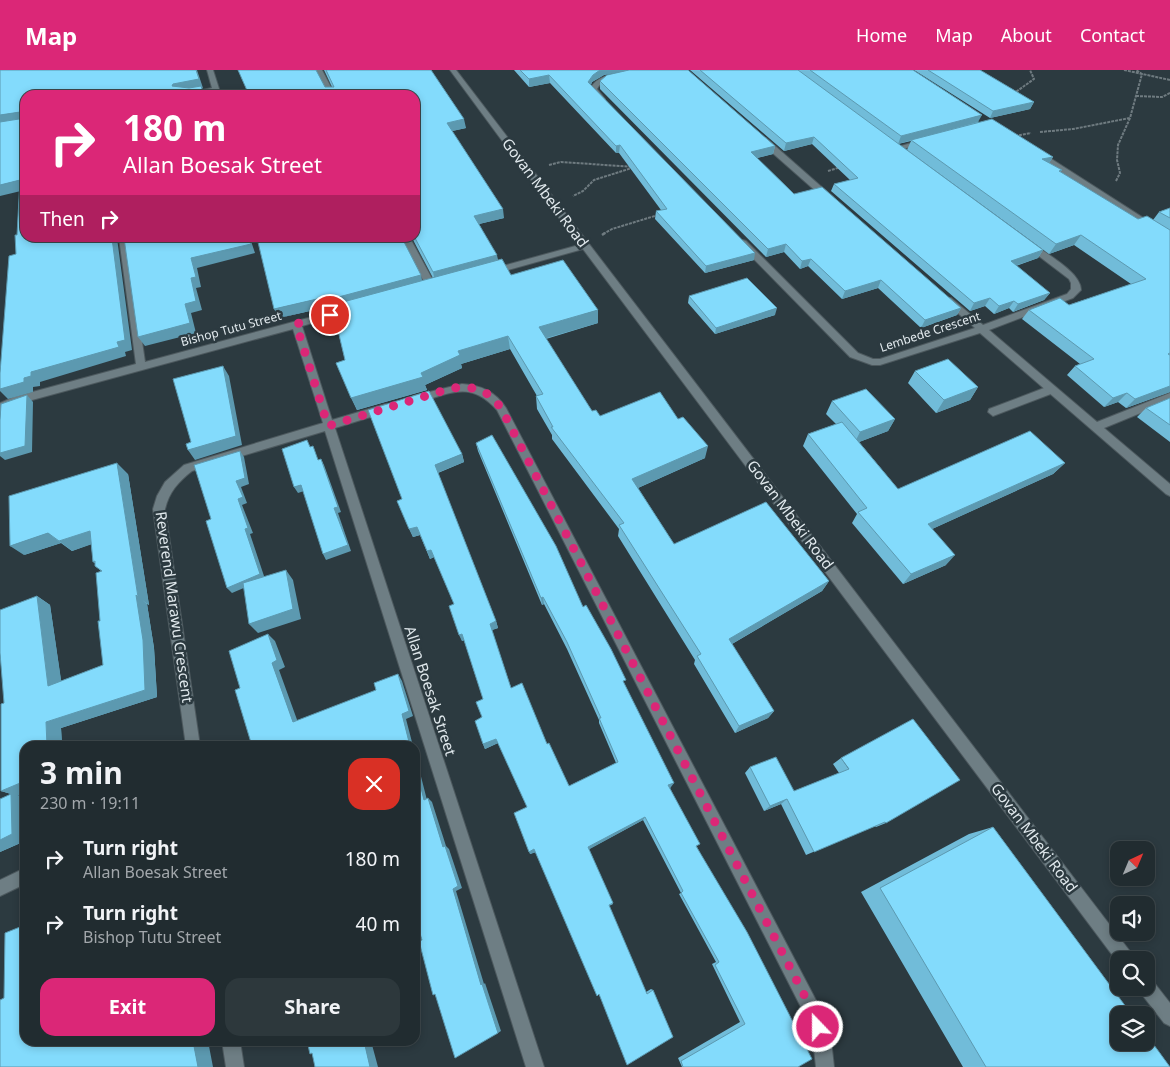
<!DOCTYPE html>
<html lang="en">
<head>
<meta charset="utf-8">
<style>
	:root { --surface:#212c30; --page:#2d383c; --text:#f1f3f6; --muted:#a2a7ab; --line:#3e484c; --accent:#db2777 }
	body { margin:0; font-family:"Noto Sans",sans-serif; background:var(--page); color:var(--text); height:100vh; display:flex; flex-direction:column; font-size:19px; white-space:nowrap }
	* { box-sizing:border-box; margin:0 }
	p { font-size:16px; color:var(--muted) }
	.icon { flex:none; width:28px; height:28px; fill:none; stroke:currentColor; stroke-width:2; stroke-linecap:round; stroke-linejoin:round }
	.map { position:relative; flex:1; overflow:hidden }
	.panel { position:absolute; left:20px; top:671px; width:400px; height:305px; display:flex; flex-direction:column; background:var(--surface); border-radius:15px; box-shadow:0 2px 8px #0003,0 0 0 1px var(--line) }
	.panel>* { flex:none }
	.hud { position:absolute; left:20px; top:20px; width:400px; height:152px; border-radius:15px; box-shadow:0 2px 8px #0003,0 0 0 1px var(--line); background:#db2777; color:#fff; overflow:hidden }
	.needle { width:32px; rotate:44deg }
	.controls { position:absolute; left:1110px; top:771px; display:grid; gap:10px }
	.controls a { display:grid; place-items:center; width:45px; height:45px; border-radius:10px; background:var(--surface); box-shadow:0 2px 8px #0003,0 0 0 1px var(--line); font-size:25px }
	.pin { position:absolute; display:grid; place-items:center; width:42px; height:42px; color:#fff; margin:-21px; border:2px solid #fff; border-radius:50%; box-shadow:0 1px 5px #0007 }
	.me { position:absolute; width:55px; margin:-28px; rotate:338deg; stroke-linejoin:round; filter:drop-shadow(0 0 4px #0008) }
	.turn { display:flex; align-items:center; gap:18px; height:105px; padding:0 20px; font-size:22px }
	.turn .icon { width:65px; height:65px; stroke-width:2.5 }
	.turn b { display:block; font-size:35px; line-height:42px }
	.then { display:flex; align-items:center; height:48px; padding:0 20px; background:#0003; gap:10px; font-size:19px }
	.round { display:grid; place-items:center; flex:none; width:52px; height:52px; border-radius:15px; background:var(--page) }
	.summary { display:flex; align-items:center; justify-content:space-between; height:85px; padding:0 20px }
	h1 { font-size:30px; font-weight:700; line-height:38px }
	.cta { display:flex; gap:10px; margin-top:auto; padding:10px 20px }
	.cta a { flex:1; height:58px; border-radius:15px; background:var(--accent); color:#fff; font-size:20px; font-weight:700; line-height:58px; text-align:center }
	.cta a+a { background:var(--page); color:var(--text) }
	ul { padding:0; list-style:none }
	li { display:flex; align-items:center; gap:15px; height:65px; padding:0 20px }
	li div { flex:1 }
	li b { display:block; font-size:19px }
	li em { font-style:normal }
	header { display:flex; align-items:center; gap:30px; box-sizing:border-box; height:70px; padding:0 25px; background:var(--accent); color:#fff }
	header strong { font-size:24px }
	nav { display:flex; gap:28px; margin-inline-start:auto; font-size:18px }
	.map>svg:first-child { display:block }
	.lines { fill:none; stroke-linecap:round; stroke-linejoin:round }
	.service-casing { stroke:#4d595e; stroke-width:2 }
	.minor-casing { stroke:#4d595e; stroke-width:2 }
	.path-far1 { stroke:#6f7b80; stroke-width:2; stroke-dasharray:3 1; stroke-linecap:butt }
	.path { stroke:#6f7b80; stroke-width:2.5; stroke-dasharray:4 2; stroke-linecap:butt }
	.service { fill:#6e7e84; fill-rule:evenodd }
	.minor { fill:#6e7e84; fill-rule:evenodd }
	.wall { fill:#71bcd9 }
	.shaded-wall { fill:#5c99b0 }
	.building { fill:#83dbfc; stroke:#5c99b0 }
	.route { stroke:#db2777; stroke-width:9; stroke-dasharray:0 16.2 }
	.labels { text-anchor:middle; stroke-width:5; stroke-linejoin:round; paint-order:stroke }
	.far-street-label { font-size:12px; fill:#e1e9ed; stroke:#2c3a40 }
	.street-label { font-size:15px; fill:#e1e9ed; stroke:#2c3a40 }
</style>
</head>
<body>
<header>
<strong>Map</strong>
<nav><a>Home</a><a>Map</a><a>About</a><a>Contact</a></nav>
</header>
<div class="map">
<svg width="1170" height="997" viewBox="0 0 1170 997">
	<rect width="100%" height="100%" fill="#2c3a40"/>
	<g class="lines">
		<g class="service-casing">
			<path id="service" d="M1052,315L1057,319L1056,322L993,346L988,342L989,339Z"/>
		</g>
		<g class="minor-casing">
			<path id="minor" d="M207,0H213L221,25H215L213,22L193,25H178L212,18Z
				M316,0H322L335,25H329Z
				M450,0H456L1132,884L1135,890H1119V894L583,179L494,204H488V200L579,175Z
				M637,0H650C637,8 604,4 597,19L605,29V31H601L590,19C598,3 621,3 637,0Z
				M760,68H766L833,127V131H827L760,72Z
				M925,69H928V73L898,80L894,78Z
				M1033,81H1039L1170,165V172L1033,85Z
				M119,168H127L145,292L349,237L354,240L352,242L302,256L332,350L386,334L391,338L390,341L335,358L544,997H526L325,361L192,401C178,412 169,422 165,439L200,676H186L153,439L157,426L165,412L184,395L323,353L293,259L21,333L0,341V333L14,327L136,294Z
				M402,168H410L437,218L435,220L432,221L427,218Z
				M743,170L746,171L858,283L873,289H880L975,258L945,232V228H951L983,255L1067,224L1071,219V213L1069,209L1023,174L1030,172C1045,183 1081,202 1081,220L1073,228L989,260L1097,352L1170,323V331L1104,358L1170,414V426L1166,424L980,263L880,295H872L850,287L740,175V171Z
				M462,314C481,315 496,322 506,338L820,938L831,970L834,997H816L813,970L806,947L497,340C470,310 451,323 417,333L412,329L413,326Z
				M25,798V814L0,826V810Z
				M1146,907L1152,910L1170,933V956L1164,953L1140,922L1138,918H1146Z
				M222,971H240L244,997H226Z"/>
		</g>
		<path class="path-far1" d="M1124,0L1170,10
			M1013,24L1034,9L1030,0
			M1136,26L1162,27L1170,23
			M1040,62L1073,59L1130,48
			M1015,66L1031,63
			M549,95L561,92L635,97L594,110L583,121L573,126
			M828,101L841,97
			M1116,111L1120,103L1117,90L1118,75L1130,48L1142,4L1136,0
			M603,164L612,159L658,145"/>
		<path class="path" d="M602,165L605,163"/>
		<use href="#service" class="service"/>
		<use href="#minor" class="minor"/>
	</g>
	<path class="wall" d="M324,0H431L466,58L452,61L504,148L479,154L498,190L511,205L598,253L546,269L592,341L600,346L705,388L638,418L674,474L829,511L822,521L732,574L774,641L768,648L735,663L694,594L695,590L618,466L619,459L552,369V365L537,339L536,326H537L510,279L461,294L462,298L425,315L427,320L357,340L336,293L345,290L332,236L279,248L433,208L412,168H415L325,17H332Z
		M514,0H628L604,5L592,12L591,15L754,190L705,203L655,149L656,141L661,140L619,83H616L550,13L529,17Z
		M690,0H798L1043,180L1038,188L1016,196L1050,223L1044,230L1013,242L1009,238L994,244L985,236L970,241L831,121L834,114L850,110L812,74L784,81Z
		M798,0H913L979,52L1053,87L1049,93L1062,100L1060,102L1138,149L1153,150L1159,142L1170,138V322L1126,338L1118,332L1104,337L1067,305L1075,296L1080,294L1022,249L1029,240L1069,235L1131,214L1074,175L1049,184L907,80L911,71L898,74Z
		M914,0H980L1034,32L1030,39L990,48Z
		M600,11L775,76L773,84L757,88L794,124L961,238L957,245L921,258L878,218L842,229L808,196L800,199L784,182L766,187L600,19Z
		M689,226L775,245L715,264L688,233Z
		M915,301L978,317L970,330L936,343L908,313Z
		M1170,328V372L1137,347L1146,338Z
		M832,331L895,349L888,361L859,372L898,419L1065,393L1053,404L932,459L946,495L903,514L852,453L857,444L803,376L808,364L836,354L826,344Z
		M476,373L583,537L625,615L671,717L670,718L798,997H682L678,988L740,952L712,894L716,892L679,824L681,823L643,750L589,779L613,834L609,836L646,922L651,919L653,920L673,967L599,924L536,782L530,784L527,737L498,673L485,679L483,674L482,647L483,629L464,570L462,571L454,534L434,487L430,489L420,465L413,467L397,431L402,429L462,384L464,392L438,403L496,551L498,558L492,560L511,618L547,674L569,716L616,693L599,653V650L567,579L544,534L542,535L478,381Z
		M128,404L149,535L147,534L154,578L157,627L61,658L62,676H25L18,726L25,728V771L0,782L11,724L1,721L4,633L37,526L50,535L61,611L103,595L100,551L101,501L95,496V493L93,492L91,474L72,481L61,473L24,485Z
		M841,688L886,753L876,757L875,756L806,785L781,734L764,741L745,703L750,697L794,721L839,703L833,694Z
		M993,757L1170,997H963L861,822L969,764Z"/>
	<path class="shaded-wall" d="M196,0H197L203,18H202L205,25L172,16L173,14Z
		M600,0H628L604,5L592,12L588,19V12L593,5Z
		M549,5L550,13L529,17V9Z
		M1034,32L1030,39L990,48L993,41Z
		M20,42L25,50L0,55V45Z
		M982,45L978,52L898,74L901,66Z
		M464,49L466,58L448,62L447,53Z
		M814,67L812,74L784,81L786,73Z
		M620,75L619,83H616V76Z
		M775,76L773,84L749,90L751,82Z
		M1053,87L1047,96L1042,89Z
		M20,110L25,120L0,126V115Z
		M503,139L504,148L475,155L474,146Z
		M1081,165L1074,175L1049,184L1056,174Z
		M112,168H118H117L132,280L125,282L126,286L40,312V316L33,317V322L8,329L0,321V319L24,308L31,302L117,272Z
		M249,168H250L255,183L197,198L201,217L196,218L202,240L191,243L196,263L145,276L138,267L185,234L191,208V188Z
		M786,174L784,182L766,187L768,179Z
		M1043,180L1038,188L1006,199L1011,191Z
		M755,183L754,190L705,203L706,196Z
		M497,185L499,195L435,212L433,202Z
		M811,189L808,196L800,199L802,191Z
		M421,205L423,215L279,248L274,239Z
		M881,210L878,218L842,229L845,221Z
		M1050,223L1044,230L1013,242L1018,234Z
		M990,228L985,236L970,241L974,233Z
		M1014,231L1009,238L994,244L999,236Z
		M777,238L775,245L715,264L716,258Z
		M961,238L957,245L921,258L925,250Z
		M598,240V253L540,270L539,257Z
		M508,266L510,279L461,294L462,298L425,315L427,320L357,340L351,328L421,303L458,281Z
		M223,296L229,306L242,375L195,390L188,380Z
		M1170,316V322L1126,338L1135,329Z
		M978,317L970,330L936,343L944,330Z
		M1127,323L1118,332L1104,337L1113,328Z
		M27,325L33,332L32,382L5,390L0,386V383Z
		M895,349L888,361L854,374L860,362Z
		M708,376L705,388L631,421L632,409Z
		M240,381L244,387L249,414L241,417L247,433L242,435L253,463L250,464L265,509L232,523L227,518L245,459L238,429L236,411Z
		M462,384L464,392L437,403L435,395Z
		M321,389L324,395L341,442L338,443L351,481L326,490L323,484L334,438Z
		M117,393L128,404L149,535L138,527Z
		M1065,393L1053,404L919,465L928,454Z
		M301,415L304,421L298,423L294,417Z
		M417,457L420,465L413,467L409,459Z
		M90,461L101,471L72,481L59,471Z
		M48,463L61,473L24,485L10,476Z
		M431,480L434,487L430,489L427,481Z
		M955,485L946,495L903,514L911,504Z
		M286,500L293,510L301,549L258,563L249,554Z
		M829,511L822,521L725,578L729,569Z
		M136,525L147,534L154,578L157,627L61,658L62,676H47L46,652L145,620Z
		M37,526L50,535L63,623L48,616Z
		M543,527L544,534L542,535L541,528Z
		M496,551L498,558L492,560L490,554Z
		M268,564L275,571L285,597L279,600L300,658L293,652L272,593Z
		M462,564L465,570L462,571L459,565Z
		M398,604L402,611L413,646L406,649L413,676H410L402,644Z
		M774,641L768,648L735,663L739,656Z
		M496,669L498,673L485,679L483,674Z
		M415,683L428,734L424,730L415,694Z
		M25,711V723L18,726L25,728V771L0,782V770L11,724L1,721Z
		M674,713L671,717L666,719L668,715Z
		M428,728L432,732L446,776L449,779L462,818L456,821L484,914L485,913L501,961L498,963L481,915L453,819L443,777Z
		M787,729L781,734L764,741L770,736Z
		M645,747L643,750L588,780V777Z
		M534,779L536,782L530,784L529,782Z
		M193,971H208L213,997H198Z
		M364,971H371L378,997H370Z"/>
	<path class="building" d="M0,0H196L199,9L173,14L172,16L189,18L201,16L204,25H25V168H112L125,270L117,272L119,277L31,302V306L24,308V312L0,319V303L9,186L16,184L15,165H17L20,110L0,115V52L19,49L20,42L0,45Z
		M238,0H316L325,17H334L326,0H431L464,49L447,53L503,139L474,146L497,185L433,202L415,168V25H249Z
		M520,0H600L593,5L588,12L755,183L706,196L656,141L667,139L620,75L616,76L549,5L529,9Z
		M629,0H688L775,76L751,82L794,124L822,117L961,238L925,250L881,210L845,221L811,189L802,191L786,174L768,179L600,11L607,5Z
		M700,0H798L1043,180L1011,191L1050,223L1018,234L1014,231L999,236L990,228L974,233L834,114L858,108L814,67L786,73Z
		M810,0H913L982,45L901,66Z
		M928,0H980L1034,32L993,41Z
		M992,49L1053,87L1042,89L1062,100L1059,101L1138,149L1147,146L1170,160V283L1168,284L1170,285V316L1135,329L1127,323L1113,328L1075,296L1094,289L1029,240L1060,228L1069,235L1146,209L1081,165L1056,174L911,70Z
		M1170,138V148L1159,142Z
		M124,168H249L251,174L191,188L196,207L191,208L196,231L185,234L190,253L138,267Z
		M257,168H402L421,205L331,229L330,226L274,239Z
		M502,189L511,205L563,190L598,240L539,257L592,341L596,340L600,346L660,322L678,349L683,347L708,376L632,409L674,474L766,432L829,511L729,569L774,641L739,656L697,586L701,584L619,455L624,453L551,357H553L536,326L543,324L508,266L458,281L460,285L421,303L423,307L351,328L336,293L345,290L332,235Z
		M747,208L777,238L716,258L689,226Z
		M948,289L978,317L944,330L915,301Z
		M223,296L236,366L188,380L186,374L191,372L173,309Z
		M866,319L895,349L860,362L832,331Z
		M429,321L462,384L435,395L496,551L490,554L511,618L522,613L547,674L549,673L569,716L618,692L599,648H601L567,572L543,527L541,528L476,373L492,365L556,476L583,537L586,535L611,579L626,610L623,611L674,713L668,715L700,774L696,776L747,862L812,989L798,997H683L681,991L745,954L715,895L719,892L681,823L683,821L645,747L588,777L613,833L609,835L647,924L653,920L673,967L627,995L599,924L597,926L534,779L529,782L514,743L527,737L496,669L483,674L475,651L482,647L476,632L483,629L462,564L459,565L449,536L454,534L431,480L427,481L417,457L409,459L397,431L402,429L368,340Z
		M27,325L25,376L0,383V350L1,334Z
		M1170,328V355L1146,338Z
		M842,352L898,419L1030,361L1065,393L928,454L955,485L911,504L858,442L867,438L808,364Z
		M307,370L310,377L313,376L318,390L321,389L338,437L334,438L348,475L323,484L301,415L294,417L282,379Z
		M240,381L245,408L236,411L243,427L238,429L248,458L245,459L260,504L227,518L206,451L211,449L194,395Z
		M117,393L138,527L136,525L143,570L145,620L46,652L47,676H25V711L1,721V634L4,633L0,583V540L37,526L48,616L103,595L98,551H100L96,503L102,501L95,496V491L93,492L90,461L59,471L48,463L10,476L9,426Z
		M286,500L293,539L249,554L243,513Z
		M268,564L277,590L272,593L293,652L376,620L374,613L398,604L409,641L402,644L410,676H252L235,620L240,618L229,581Z
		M913,649L960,710L886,753L885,752L814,782L787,729L770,736L750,697L776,687L794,721L849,699L841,688Z
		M415,694L424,730L428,728L443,777L445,776L458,816L453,819L481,915L482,914L498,963L455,988L435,924L433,925L419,871L422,870L415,847Z
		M11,724L12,764L0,770V729Z
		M993,757L1132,945H1119V972H1146V964L1170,997H986L880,818Z
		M25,855V971H193L198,997H0V930L4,928L5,863Z
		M307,971H364L370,997H315L312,983L310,984Z"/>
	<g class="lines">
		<path class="route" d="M330,245L296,254L328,356L452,318C475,316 487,319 501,338L814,944L818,957"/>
	</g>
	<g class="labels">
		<g class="far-street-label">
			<text transform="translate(231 259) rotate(-15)" y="4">Bishop Tutu Street</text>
			<text transform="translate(930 262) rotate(-18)" y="4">Lembede Crescent</text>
		</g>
		<g class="street-label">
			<text transform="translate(545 123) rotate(53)" y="5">Govan Mbeki Road</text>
			<text transform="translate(790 445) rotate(53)" y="5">Govan Mbeki Road</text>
			<text transform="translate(174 537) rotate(82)" y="5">Reverend Marawu Crescent</text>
			<text transform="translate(430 621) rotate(72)" y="5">Allan Boesak Street</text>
			<text transform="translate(1034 768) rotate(53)" y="5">Govan Mbeki Road</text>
		</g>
	</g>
</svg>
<div class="controls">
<a><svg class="needle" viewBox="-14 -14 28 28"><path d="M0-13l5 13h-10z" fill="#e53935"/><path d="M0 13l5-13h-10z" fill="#a2a7ab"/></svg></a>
<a><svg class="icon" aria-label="sound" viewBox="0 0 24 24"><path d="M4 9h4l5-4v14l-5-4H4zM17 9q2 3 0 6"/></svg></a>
<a><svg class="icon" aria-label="search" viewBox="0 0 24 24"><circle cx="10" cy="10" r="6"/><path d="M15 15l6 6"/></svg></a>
<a><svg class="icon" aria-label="layers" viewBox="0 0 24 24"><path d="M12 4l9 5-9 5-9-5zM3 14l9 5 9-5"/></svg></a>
</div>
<div class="pin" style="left:330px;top:245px;background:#d93025"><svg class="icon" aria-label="arrive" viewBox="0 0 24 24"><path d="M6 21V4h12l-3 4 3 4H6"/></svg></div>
<svg class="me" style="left:818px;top:957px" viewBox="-20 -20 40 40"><circle r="17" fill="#db2777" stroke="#fff" stroke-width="3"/><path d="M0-11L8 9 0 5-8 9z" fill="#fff"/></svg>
<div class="hud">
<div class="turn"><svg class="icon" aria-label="right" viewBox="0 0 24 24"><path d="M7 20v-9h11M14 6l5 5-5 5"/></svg><div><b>180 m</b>Allan Boesak Street</div></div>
<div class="then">Then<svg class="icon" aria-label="right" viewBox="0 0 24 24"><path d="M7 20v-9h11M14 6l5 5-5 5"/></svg></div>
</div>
<section class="panel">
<div class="summary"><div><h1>3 min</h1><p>230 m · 19:11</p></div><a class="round" style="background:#d93025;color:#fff"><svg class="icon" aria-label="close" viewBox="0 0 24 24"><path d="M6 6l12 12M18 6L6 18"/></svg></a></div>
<ul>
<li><svg class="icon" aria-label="right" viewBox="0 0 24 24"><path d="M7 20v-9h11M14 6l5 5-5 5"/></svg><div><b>Turn right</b><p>Allan Boesak Street</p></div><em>180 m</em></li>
<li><svg class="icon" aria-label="right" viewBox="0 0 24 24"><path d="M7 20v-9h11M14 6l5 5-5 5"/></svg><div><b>Turn right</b><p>Bishop Tutu Street</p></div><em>40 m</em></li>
</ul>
<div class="cta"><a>Exit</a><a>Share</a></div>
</section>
</div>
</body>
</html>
